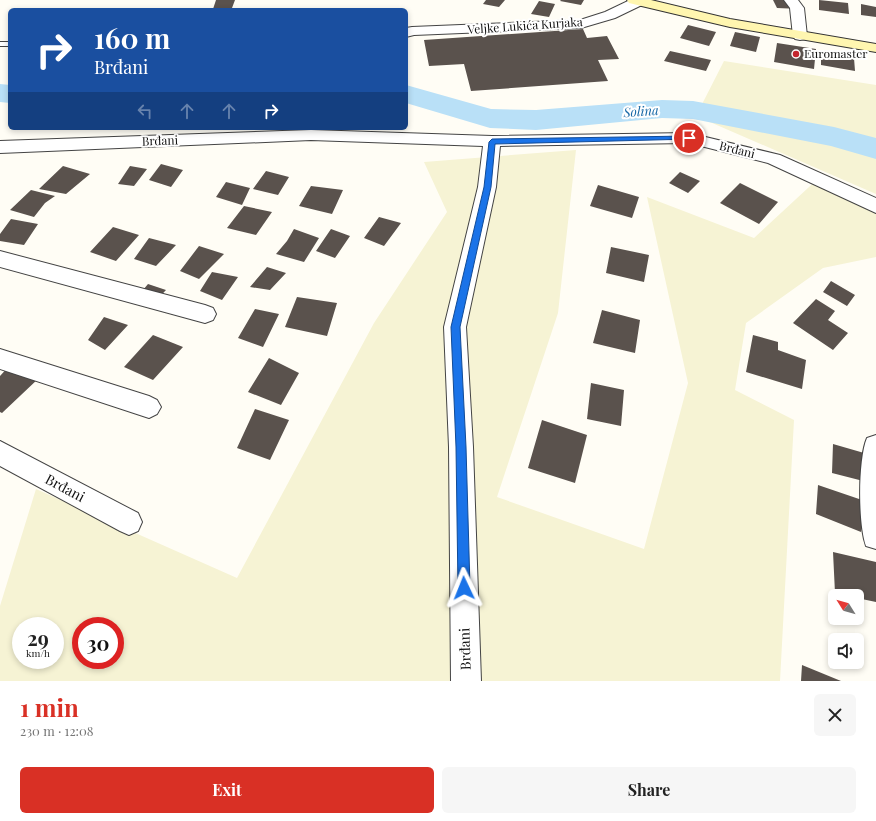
<!DOCTYPE html>
<html lang="en">
<head>
<meta charset="utf-8">
<style>
	:root { --surface:#fff; --page:#f6f6f6; --text:#222; --muted:#767676; --accent:#d93025 }
	body { margin:0; font-family:"Playfair Display",serif; background:var(--page); color:var(--text); height:100vh; display:flex; flex-direction:column; font-size:15px; white-space:nowrap }
	* { box-sizing:border-box; margin:0 }
	p { font-size:13px; color:var(--muted) }
	.icon { flex:none; width:22px; height:22px; fill:none; stroke:currentColor; stroke-width:2; stroke-linecap:round; stroke-linejoin:round }
	.map { position:relative; height:681px; overflow:hidden }
	.side { display:flex; flex-direction:column; background:var(--surface); flex:1 }
	.side>* { flex:none }
	.banner { position:absolute; left:8px; top:8px; width:400px; height:122px; border-radius:6px; box-shadow:0 2px 6px #0003; background:#1a4fa0; color:#fff; overflow:hidden }
	.needle { width:26px; rotate:307deg }
	.controls { position:absolute; left:828px; top:589px; display:grid; gap:8px }
	.controls a { display:grid; place-items:center; width:36px; height:36px; border-radius:6px; background:var(--surface); box-shadow:0 2px 6px #0003; font-size:20px }
	.speed { position:absolute; left:12px; top:617px; display:flex; gap:8px; font-size:20px; font-weight:700; text-align:center }
	.speed>* { display:grid; place-content:center; width:52px; height:52px; border-radius:50%; background:var(--surface); box-shadow:0 2px 6px #0003; line-height:1 }
	.speed small { font-size:10px; font-weight:400 }
	.speed .limit { border:6px solid #d22; background:#fff; color:#111 }
	.pin { position:absolute; display:grid; place-items:center; width:34px; height:34px; color:#fff; margin:-17px; border:2px solid #fff; border-radius:50%; box-shadow:0 1px 4px #0007 }
	.me { position:absolute; width:44px; margin:-22px; rotate:358deg; stroke-linejoin:round; filter:drop-shadow(0 0 3px #0008) }
	.turn { display:flex; align-items:center; gap:14px; height:84px; padding:0 20px; font-size:18px }
	.turn .icon { width:52px; height:52px; stroke-width:2.5 }
	.turn b { display:block; font-size:28px; line-height:34px }
	.lanes { display:flex; align-items:center; height:38px; padding:0 20px; background:#0003; justify-content:center; gap:20px; direction:ltr }
	.lanes .off { opacity:.35 }
	.round { display:grid; place-items:center; flex:none; width:42px; height:42px; border-radius:6px; background:var(--page) }
	.headline { display:flex; align-items:center; justify-content:space-between; height:68px; padding:0 20px }
	h1 { font-size:24px; font-weight:700; line-height:30px; color:var(--accent) }
	.cta { display:flex; gap:8px; margin-top:auto; padding:8px 20px }
	.cta a { flex:1; height:46px; border-radius:6px; background:var(--accent); color:#fff; font-size:16px; font-weight:700; line-height:46px; text-align:center }
	.cta a+a { background:var(--page); color:var(--text) }
	.map>svg:first-child { display:block }
	.farmland { fill:#f6f3d4; fill-rule:evenodd }
	.lines { fill:none; stroke-linecap:round; stroke-linejoin:round }
	.river { fill:#b9e0f7; fill-rule:evenodd }
	.building { fill:#5a524d }
	.lane-casing { stroke:#444; stroke-width:2 }
	.street-casing { stroke:#444; stroke-width:2 }
	.secondary-casing { stroke:#333; stroke-width:2 }
	.lane { fill:#fff; fill-rule:evenodd }
	.street { fill:#fff; fill-rule:evenodd }
	.secondary { fill:#fff6b0; fill-rule:evenodd }
	.route { fill:#1a73e8; stroke:#114b97 }
	.poi-dot { fill:#c4262e; stroke:#fff; stroke-width:1.5 }
	.labels { text-anchor:middle; stroke-width:4; stroke-linejoin:round; paint-order:stroke }
	.far-street-label { font-size:12px; fill:#111; stroke:#fff }
	.far-poi-label { font-size:12px; fill:#111; stroke:#fff; text-anchor:start }
	.far-water-label { font-size:13px; font-style:italic; fill:#1768a6; stroke:#fff }
	.street-label { font-size:14px; fill:#111; stroke:#fff }
</style>
</head>
<body>
<div class="map">
<svg width="876" height="681" viewBox="0 0 876 681">
	<rect width="100%" height="100%" fill="#fffdf5"/>
	<path class="farmland" d="M724,61L876,85V194L696,116Z
		M576,150L558,313L497,497L644,549L688,383L647,197L754,238L822,175L876,202V257L823,268L746,323L735,390L794,420L780,681H0V606L36,489L237,578L374,323L447,212L424,162ZM21,626H55V660H21ZM81,626H115V660H81Z"/>
	<g class="lines">
		<path class="river" d="M0,84L10,85V103L0,102Z
			M406,85L491,109L536,110L662,100L693,101L834,127L876,138V159L831,146L693,119L662,118L536,130L490,128L406,103Z"/>
	</g>
	<path class="building" d="M216,0H235L232,8L213,9Z
		M486,0H505L499,7L483,4Z
		M561,0H584L581,5L560,1Z
		M773,0H796L800,9L777,8Z
		M819,0L848,3L849,14L819,10Z
		M539,1L555,4L549,17L531,14Z
		M861,4L876,7V17L861,15Z
		M688,25L716,32L709,46L680,38Z
		M583,29L587,38L607,36L619,59L598,60L608,81L471,91L464,64L429,66L424,40Z
		M735,32L760,37L756,52L730,46Z
		M777,43L816,49L814,69L774,62Z
		M670,51L711,60L706,71L664,61Z
		M821,52L854,58L855,71L821,65Z
		M161,164L183,170L171,187L149,180Z
		M63,166L90,174L66,194L39,189Z
		M130,166L147,169L134,186L118,184Z
		M266,171L289,177L278,195L253,189Z
		M680,172L700,181L688,193L669,183Z
		M226,182L250,188L242,205L216,197Z
		M740,183L778,202L759,224L720,203Z
		M598,185L639,197L632,218L590,206Z
		M311,186L343,190L332,214L299,206Z
		M31,190L55,196L45,203L34,217L10,210Z
		M244,206L272,212L256,235L227,228Z
		M379,217L401,223L384,246L364,238Z
		M11,219L38,224L24,245L0,241V234Z
		M113,227L139,235L116,261L90,252Z
		M294,229L319,238L304,262L276,254L287,241Z
		M331,229L350,236L335,258L316,251Z
		M149,238L176,245L156,266L134,259Z
		M199,246L224,254L199,279L180,271Z
		M611,247L649,255L644,282L606,273Z
		M267,267L286,273L270,290L250,287Z
		M212,272L238,277L222,300L200,291Z
		M831,281L855,295L847,306L823,292Z
		M148,284L166,290L149,308L133,302Z
		M297,297L337,303L327,336L285,327Z
		M816,299L835,311L828,320L848,333L833,350L793,323Z
		M255,309L279,314L263,347L238,338Z
		M602,310L640,320L635,353L593,343Z
		M104,317L128,325L105,350L88,340Z
		M153,335L183,347L153,380L124,367Z
		M753,335L778,342V350L806,360L802,389L746,372Z
		M269,358L299,373L281,405L248,392Z
		M10,365L39,378L2,413L0,412V376Z
		M591,383L624,390L621,426L587,419Z
		M255,409L289,420L270,460L237,448Z
		M542,420L587,435L575,483L528,468Z
		M833,444L871,455V483L832,473Z
		M818,485L862,500L861,532L816,514Z
		M833,552L876,562V602L857,598V596L835,593Z
		M802,665L841,681H801Z"/>
	<g class="lines">
		<g class="lane-casing">
			<path id="lane" d="M0,42H10V46H0Z"/>
		</g>
		<g class="street-casing">
			<path id="street" d="M630,0L646,1L644,4L615,18L581,28L414,35L406,37V28L412,27L580,20L605,12Z
				M784,0H798L804,8L807,36L805,39L800,40L795,39L793,36L790,8Z
				M311,130L492,136L689,133L780,155L876,198V213L768,163L689,143L500,146L496,187L466,327L473,447L481,681H451L449,447L444,327L478,187L483,146L311,140L0,153V141Z
				M0,251L205,305L213,308L216,314L213,320L205,323L0,267Z
				M0,349L149,396L157,400L161,407L157,414L149,418L0,369Z
				M876,435V549L866,546C858,524 858,459 867,438Z
				M0,441L138,513L142,522L138,531L129,535L120,531L0,466Z"/>
		</g>
		<g class="secondary-casing">
			<path id="secondary" d="M627,0H651L730,19L876,44V52L730,27L629,3Z"/>
		</g>
		<use href="#lane" class="lane"/>
		<use href="#street" class="street"/>
		<use href="#secondary" class="secondary"/>
	</g>
	<path class="route" d="M689,136H692V139L495,144L491,187L460,327L466,447L470,588L468,592L464,594L460,592L458,588L456,447L451,327L484,187L489,142L492,139Z"/>
	<circle class="poi-dot" cx="796" cy="54" r="4"/>
	<g class="labels">
		<g class="far-street-label">
			<text transform="translate(525 26) rotate(-4)" y="4">Veljke Lukića Kurjaka</text>
			<text transform="translate(160 141) rotate(-2)" y="4">Brđani</text>
			<text transform="translate(737 150) rotate(14)" y="4">Brđani</text>
		</g>
		<g class="far-poi-label">
			<text x="804" y="58">Euromaster</text>
		</g>
		<g class="far-water-label">
			<text transform="translate(641 111) rotate(-4)" y="5">Solina</text>
		</g>
		<g class="street-label">
			<text transform="translate(65 488) rotate(28)" y="5">Brđani</text>
			<text transform="translate(465 649) rotate(-92)" y="5">Brđani</text>
		</g>
	</g>
</svg>
<div class="controls">
<a><svg class="needle" viewBox="-14 -14 28 28"><path d="M0-13l5 13h-10z" fill="#e53935"/><path d="M0 13l5-13h-10z" fill="#767676"/></svg></a>
<a><svg class="icon" aria-label="sound" viewBox="0 0 24 24"><path d="M4 9h4l5-4v14l-5-4H4zM17 9q2 3 0 6"/></svg></a>
</div>
<div class="speed"><div>29<small>km/h</small></div><div class="limit">30</div></div>
<div class="pin" style="left:689px;top:138px;background:#d93025"><svg class="icon" aria-label="arrive" viewBox="0 0 24 24"><path d="M6 21V4h12l-3 4 3 4H6"/></svg></div>
<svg class="me" style="left:464px;top:588px" viewBox="-20 -20 40 40"><path d="M0-17L14 15 0 8-14 15z" fill="#1a73e8" stroke="#fff" stroke-width="4"/></svg>
<div class="banner">
<div class="turn"><svg class="icon" aria-label="right" viewBox="0 0 24 24"><path d="M7 20v-9h11M14 6l5 5-5 5"/></svg><div><b>160 m</b>Brđani</div></div>
<div class="lanes"><svg class="icon off" aria-label="left" viewBox="0 0 24 24"><path d="M17 20v-9H6M10 6l-5 5 5 5"/></svg><svg class="icon off" aria-label="ahead" viewBox="0 0 24 24"><path d="M12 20V5M6 11l6-6 6 6"/></svg><svg class="icon off" aria-label="ahead" viewBox="0 0 24 24"><path d="M12 20V5M6 11l6-6 6 6"/></svg><svg class="icon" aria-label="right" viewBox="0 0 24 24"><path d="M7 20v-9h11M14 6l5 5-5 5"/></svg></div>
</div>
</div>
<section class="side">
<div class="headline"><div><h1>1 min</h1><p>230 m · 12:08</p></div><a class="round"><svg class="icon" aria-label="close" viewBox="0 0 24 24"><path d="M6 6l12 12M18 6L6 18"/></svg></a></div>
<div class="cta"><a>Exit</a><a>Share</a></div>
</section>
</body>
</html>
